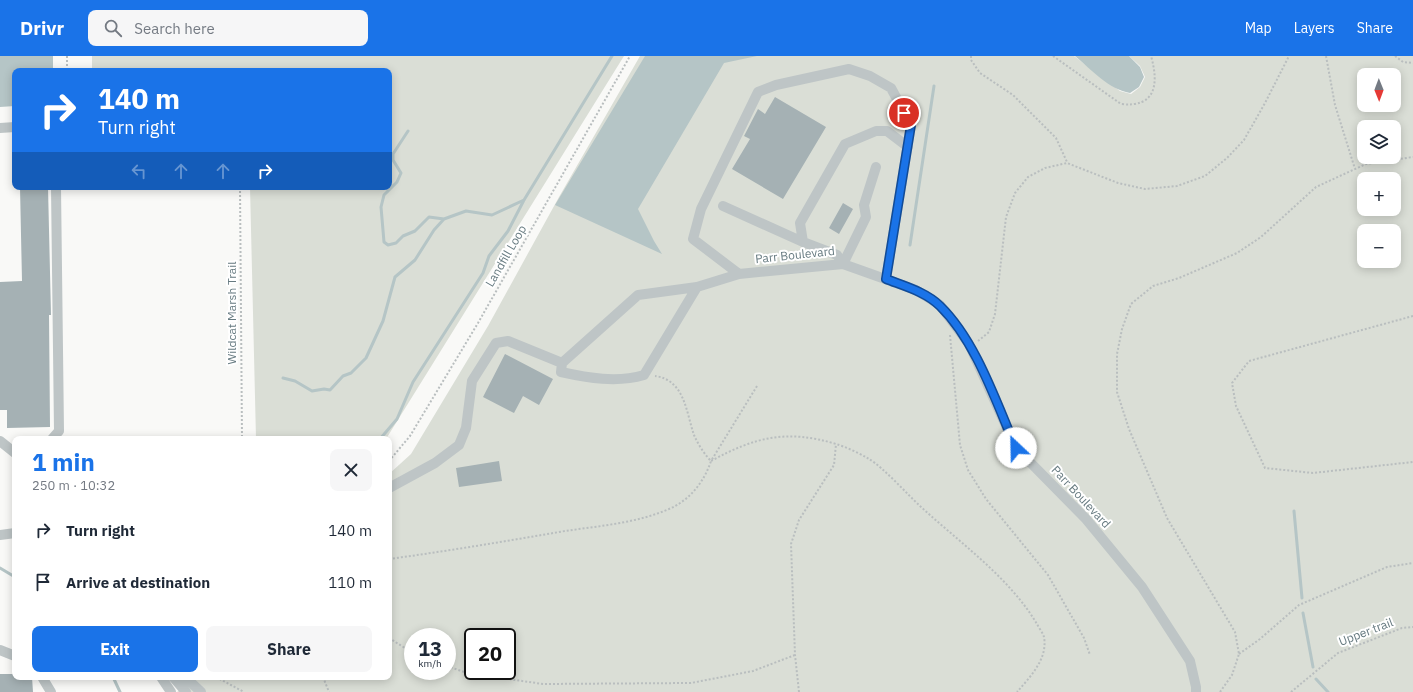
<!DOCTYPE html>
<html lang="en">
<head>
<meta charset="utf-8">
<style>
	:root { --surface:#fff; --page:#f6f6f7; --text:#1f2937; --muted:#747a83; --accent:#1a73e8 }
	body { margin:0; font-family:"IBM Plex Sans",sans-serif; background:var(--page); color:var(--text); height:100vh; display:flex; flex-direction:column; font-size:15px; white-space:nowrap }
	* { box-sizing:border-box; margin:0 }
	p { font-size:13px; color:var(--muted) }
	.icon { flex:none; width:22px; height:22px; fill:none; stroke:currentColor; stroke-width:2; stroke-linecap:round; stroke-linejoin:round }
	.map { position:relative; flex:1; overflow:hidden }
	.details { position:absolute; left:12px; top:380px; width:380px; height:244px; display:flex; flex-direction:column; background:var(--surface); border-radius:8px; box-shadow:0 2px 10px #0003 }
	.details>* { flex:none }
	.guide { position:absolute; left:12px; top:12px; width:380px; height:122px; border-radius:8px; box-shadow:0 2px 10px #0003; background:#1a73e8; color:#fff; overflow:hidden }
	.needle { width:26px; rotate:179deg }
	.controls { position:absolute; left:1357px; top:12px; display:grid; gap:8px }
	.controls a { display:grid; place-items:center; width:44px; height:44px; border-radius:8px; background:var(--surface); box-shadow:0 2px 10px #0003; font-size:20px }
	.speed { position:absolute; left:404px; top:572px; display:flex; gap:8px; font-size:20px; font-weight:700; text-align:center }
	.speed>* { display:grid; place-content:center; width:52px; height:52px; border-radius:50%; background:var(--surface); box-shadow:0 2px 10px #0003; line-height:1 }
	.speed small { font-size:10px; font-weight:400 }
	.speed .limit { border:2px solid #111; border-radius:6px; background:#fff; color:#111 }
	.pin { position:absolute; display:grid; place-items:center; width:34px; height:34px; color:#fff; margin:-17px; border:2px solid #fff; border-radius:50%; box-shadow:0 1px 4px #0007 }
	.me { position:absolute; width:44px; margin:-22px; rotate:336deg; stroke-linejoin:round; filter:drop-shadow(0 0 3px #0008) }
	.turn { display:flex; align-items:center; gap:14px; height:84px; padding:0 20px; font-size:18px }
	.turn .icon { width:52px; height:52px; stroke-width:2.5 }
	.turn b { display:block; font-size:28px; line-height:34px }
	.lanes { display:flex; align-items:center; height:38px; padding:0 20px; background:#0003; justify-content:center; gap:20px; direction:ltr }
	.lanes .off { opacity:.35 }
	.round { display:grid; place-items:center; flex:none; width:42px; height:42px; border-radius:8px; background:var(--page) }
	.overview { display:flex; align-items:center; justify-content:space-between; height:68px; padding:0 20px }
	h1 { font-size:24px; font-weight:800; line-height:30px; color:var(--accent) }
	.cta { display:flex; gap:8px; margin-top:auto; padding:8px 20px }
	.cta a { flex:1; height:46px; border-radius:8px; background:var(--accent); color:#fff; font-size:16px; font-weight:800; line-height:46px; text-align:center }
	.cta a+a { background:var(--page); color:var(--text) }
	ul { padding:0; list-style:none }
	li { display:flex; align-items:center; gap:12px; height:52px; padding:0 20px }
	li div { flex:1 }
	li b { display:block; font-size:15px }
	li em { font-style:normal }
	header { display:flex; align-items:center; gap:24px; box-sizing:border-box; height:56px; padding:0 20px; background:var(--accent); color:#fff }
	header strong { font-size:19px }
	nav { display:flex; gap:22px; margin-inline-start:auto; font-size:14px }
	.search { width:280px; height:36px; background:var(--page); display:flex; align-items:center; gap:10px; box-sizing:border-box; padding:0 14px; border-radius:8px; color:var(--muted); font-size:15px }
	.map>svg:first-child { display:block }
	.green { fill:#daded6; fill-rule:evenodd }
	.water { fill:#b5c5c6 }
	.lines { fill:none; stroke-linecap:round; stroke-linejoin:round }
	.stream { stroke:#b5c5c6; stroke-width:3 }
	.building { fill:#a5b1b4 }
	.path { stroke:#b9bebf; stroke-width:2; stroke-dasharray:2 2; stroke-linecap:butt }
	.minor { stroke:#bec5c6; stroke-width:10 }
	.route-casing { stroke:#114b97; stroke-width:10 }
	.route { stroke:#1a73e8; stroke-width:7 }
	.labels { text-anchor:middle; stroke-width:4; stroke-linejoin:round; paint-order:stroke }
	.street-label { font-size:12px; fill:#667a80; stroke:#fff }
</style>
</head>
<body>
<header>
<strong>Drivr</strong>
<div class="search"><svg class="icon" aria-label="search" viewBox="0 0 24 24"><circle cx="10" cy="10" r="6"/><path d="M15 15l6 6"/></svg>Search here</div>
<nav><a>Map</a><a>Layers</a><a>Share</a></nav>
</header>
<div class="map">
<svg width="1413" height="636" viewBox="0 0 1413 636">
	<rect width="100%" height="100%" fill="#f9f9f7"/>
	<path class="green" d="M92,0H624L386,383H256L250,131H389V15H92Z
		M640,0H1074L1120,35L1131,38L1140,31L1145,21L1140,10L1129,0H1413V636H177L198,621H389V418L411,398L488,270L559,141ZM1364,19H1394V49H1364ZM1364,71H1394V101H1364ZM1364,123H1394V153H1364ZM1364,175H1394V205H1364ZM413,581H447V615H413ZM473,581H507V615H473Z"/>
	<path class="water" d="M0,0H53V15H15V50L0,51Z
		M645,0H757L724,7L638,153L654,185L662,198L555,149Z
		M1075,0H1129L1140,11L1144,21L1139,31L1130,37C1108,33 1092,14 1075,0Z"/>
	<g class="lines">
		<path class="stream" d="M389,103L393,104L401,117L397,126L384,139L381,151L384,186L388,189L396,187L403,180L415,175L429,161L444,163
			M393,104V98L408,75
			M910,189L934,30
			M283,322L295,325L312,335L324,333L330,334L343,320L351,317L366,302L383,265L395,221L415,204L434,174L444,163L466,155L492,159L524,144
			M380,383L397,363L413,326L483,217L489,200L508,175L524,144L612,0
			M1294,455L1302,542
			M0,512L15,521
			M1303,557L1313,611
			M113,621L120,636
			M1316,623L1328,636"/>
	</g>
	<path class="building" d="M775,41L826,71L783,143L732,113L750,83L744,80L758,53L765,58Z
		M20,131H48L51,259H49L50,371L7,372V354H0V226L22,225Z
		M843,147L853,153L839,178L829,172Z
		M505,298L553,323L539,349L523,340L514,357L483,341Z
		M499,405L502,425L459,431L456,412Z
		M0,618H15V621H32L33,636H0Z"/>
	<g class="lines">
		<path class="path" d="M67,0V15
			M971,0V4L980,17L1013,39L1056,82L1067,106
			M1053,0L1121,48C1156,52 1159,28 1151,0
			M1326,0L1335,49L1355,113
			M1395,0L1403,6L1413,7
			M240,131L242,383
			M1413,260L1249,305L1232,327L1236,350L1265,412L1313,417L1413,406
			M950,279L960,389L968,414L986,443L1048,519L1084,582L1090,599
			M978,285L989,276L995,258L1006,161L1015,137L1028,121L1045,112L1067,107L1118,127L1145,133L1177,130L1205,120L1227,102L1244,84L1265,47L1289,0
			M757,330L711,405C755,381 787,373 836,388C846,391 859,397 869,403C884,412 906,437 920,450C960,487 1009,521 1037,568C1039,572 1043,577 1044,581C1048,603 1030,621 1017,636
			M389,405L410,380L478,267L630,0
			M389,503C448,495 507,485 565,475C599,470 637,467 669,453C690,444 704,426 711,405C704,398 698,388 694,379C686,356 685,324 655,320
			M389,582L413,597
			M1239,598L1260,583L1299,549L1387,511L1413,507
			M447,610L467,617L543,628L691,627L753,615L795,599
			M216,621L244,636
			M323,621L329,636
			M799,636L795,599L791,488L799,464L834,409L836,388
			M1220,636L1232,619L1239,598L1235,576L1167,462L1129,373L1117,336V298L1122,273L1131,248L1153,230L1179,222L1237,197L1261,181L1316,131L1366,108L1413,101
			M1291,636L1338,597L1402,572L1413,571"/>
		<path class="minor" d="M0,72L15,71
			M723,150L803,186
			M843,208L837,199L803,186L800,167L845,88L876,75H887L908,91
			M843,208L866,161L864,149L876,111
			M739,218L693,183L701,153L758,36L776,29L849,13L870,20L891,32L911,69L886,223
			M562,307L638,239L697,231L739,218L843,208L916,234L940,249L969,288L1016,392L1086,463L1142,531L1190,605L1196,631V636
			M562,307L561,316C588,322 617,327 644,319L697,231
			M52,383L59,375L56,131
			M0,385L15,397
			M389,432L435,407L459,389L466,372L472,325L496,287L508,285L562,307
			M0,479L15,477
			M0,594L15,600
			M42,621L51,636
			M161,621L171,636
			M173,621L186,636
			M185,621L201,636"/>
	</g>
	<g class="lines">
		<g class="route-casing">
			<path id="route" d="M904,57L911,69L886,223C904,230 926,236 940,250C976,285 996,346 1016,392"/>
		</g>
		<use href="#route" class="route"/>
	</g>
	<g class="labels">
		<g class="street-label">
			<text transform="translate(795 199) rotate(-6)" y="4">Parr Boulevard</text>
			<text transform="translate(506 200) rotate(-60)" y="4">Landfill Loop</text>
			<text transform="translate(232 257) rotate(-90)" y="4">Wildcat Marsh Trail</text>
			<text transform="translate(1081 441) rotate(47)" y="4">Parr Boulevard</text>
			<text transform="translate(1366 576) rotate(-21)" y="4">Upper trail</text>
		</g>
	</g>
</svg>
<div class="controls">
<a><svg class="needle" viewBox="-14 -14 28 28"><path d="M0-13l5 13h-10z" fill="#e53935"/><path d="M0 13l5-13h-10z" fill="#747a83"/></svg></a>
<a><svg class="icon" aria-label="layers" viewBox="0 0 24 24"><path d="M12 4l9 5-9 5-9-5zM3 14l9 5 9-5"/></svg></a>
<a>+</a>
<a>−</a>
</div>
<div class="speed"><div>13<small>km/h</small></div><div class="limit">20</div></div>
<div class="pin" style="left:904px;top:57px;background:#d93025"><svg class="icon" aria-label="arrive" viewBox="0 0 24 24"><path d="M6 21V4h12l-3 4 3 4H6"/></svg></div>
<svg class="me" style="left:1016px;top:392px" viewBox="-20 -20 40 40"><circle r="19" fill="#fff"/><path d="M0-13L10 11 0 6-10 11z" fill="#1a73e8"/></svg>
<div class="guide">
<div class="turn"><svg class="icon" aria-label="right" viewBox="0 0 24 24"><path d="M7 20v-9h11M14 6l5 5-5 5"/></svg><div><b>140 m</b>Turn right</div></div>
<div class="lanes"><svg class="icon off" aria-label="left" viewBox="0 0 24 24"><path d="M17 20v-9H6M10 6l-5 5 5 5"/></svg><svg class="icon off" aria-label="ahead" viewBox="0 0 24 24"><path d="M12 20V5M6 11l6-6 6 6"/></svg><svg class="icon off" aria-label="ahead" viewBox="0 0 24 24"><path d="M12 20V5M6 11l6-6 6 6"/></svg><svg class="icon" aria-label="right" viewBox="0 0 24 24"><path d="M7 20v-9h11M14 6l5 5-5 5"/></svg></div>
</div>
<section class="details">
<div class="overview"><div><h1>1 min</h1><p>250 m · 10:32</p></div><a class="round"><svg class="icon" aria-label="close" viewBox="0 0 24 24"><path d="M6 6l12 12M18 6L6 18"/></svg></a></div>
<ul>
<li><svg class="icon" aria-label="right" viewBox="0 0 24 24"><path d="M7 20v-9h11M14 6l5 5-5 5"/></svg><div><b>Turn right</b></div><em>140 m</em></li>
<li><svg class="icon" aria-label="arrive" viewBox="0 0 24 24"><path d="M6 21V4h12l-3 4 3 4H6"/></svg><div><b>Arrive at destination</b></div><em>110 m</em></li>
</ul>
<div class="cta"><a>Exit</a><a>Share</a></div>
</section>
</div>
</body>
</html>
